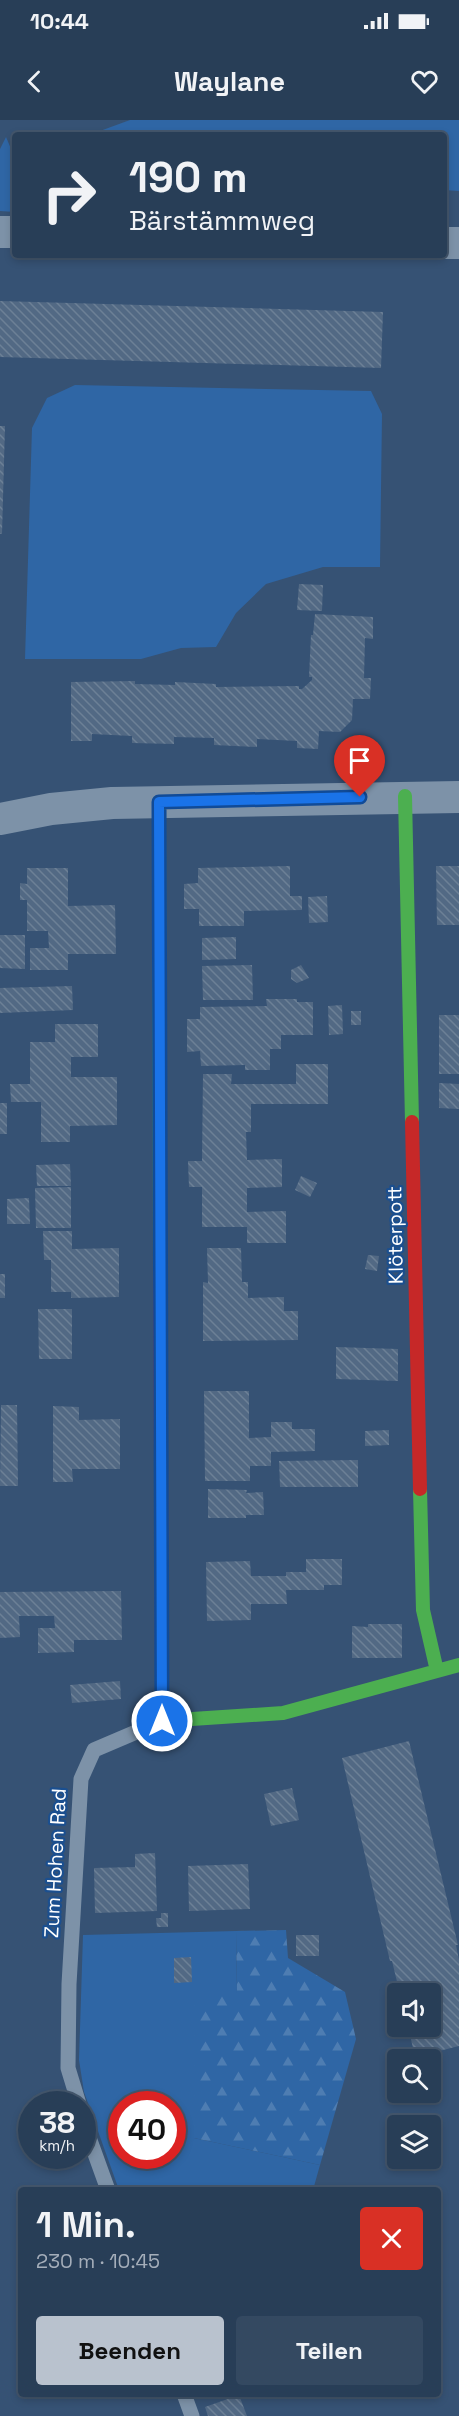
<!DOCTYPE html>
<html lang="de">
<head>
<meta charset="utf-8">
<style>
	:root { --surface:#283e57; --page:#344961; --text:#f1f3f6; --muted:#a5aeba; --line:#44576d; --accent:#b9c2ce }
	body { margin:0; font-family:"Space Grotesk",sans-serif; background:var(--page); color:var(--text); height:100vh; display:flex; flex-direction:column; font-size:22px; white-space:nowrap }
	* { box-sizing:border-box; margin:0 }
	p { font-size:20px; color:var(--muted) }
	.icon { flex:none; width:33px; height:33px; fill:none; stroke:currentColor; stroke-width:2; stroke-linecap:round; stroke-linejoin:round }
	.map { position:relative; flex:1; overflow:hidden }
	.side { position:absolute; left:18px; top:2067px; width:423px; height:210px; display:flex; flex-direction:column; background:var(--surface); border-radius:6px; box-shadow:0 3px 9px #0003,0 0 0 2px var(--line) }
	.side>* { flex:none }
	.hud { position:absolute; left:12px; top:12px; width:435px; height:126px; border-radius:6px; box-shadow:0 3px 9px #0003,0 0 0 2px var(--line); background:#283e57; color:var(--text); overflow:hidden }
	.tools { position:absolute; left:387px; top:1863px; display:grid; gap:12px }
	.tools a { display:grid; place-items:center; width:54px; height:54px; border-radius:6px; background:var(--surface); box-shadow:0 3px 9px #0003,0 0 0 2px var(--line); font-size:30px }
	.speed { position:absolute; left:18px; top:1971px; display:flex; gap:12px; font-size:30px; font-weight:700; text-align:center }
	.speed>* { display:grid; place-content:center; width:78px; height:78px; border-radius:50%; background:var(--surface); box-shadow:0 3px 9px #0003,0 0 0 2px var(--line); line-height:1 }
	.speed small { font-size:15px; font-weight:400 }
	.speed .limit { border:9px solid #d22; background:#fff; color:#111 }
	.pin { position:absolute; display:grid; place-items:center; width:51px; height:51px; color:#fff; margin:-62px -26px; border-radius:50% 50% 50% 0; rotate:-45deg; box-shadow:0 0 6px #0007 }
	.pin .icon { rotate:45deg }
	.me { position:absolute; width:66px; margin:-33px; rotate:0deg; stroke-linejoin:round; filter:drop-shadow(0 0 4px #0008) }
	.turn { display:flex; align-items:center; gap:21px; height:126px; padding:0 18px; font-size:27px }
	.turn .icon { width:78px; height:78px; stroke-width:2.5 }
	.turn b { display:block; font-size:42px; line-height:51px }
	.round { display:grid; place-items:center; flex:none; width:63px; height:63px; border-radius:6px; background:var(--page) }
	.summary { display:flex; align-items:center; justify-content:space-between; height:102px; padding:0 18px }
	h1 { font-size:36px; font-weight:700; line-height:45px }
	.button { display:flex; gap:12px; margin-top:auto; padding:12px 18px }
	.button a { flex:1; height:69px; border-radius:6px; background:var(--accent); color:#111; font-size:24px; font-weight:700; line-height:69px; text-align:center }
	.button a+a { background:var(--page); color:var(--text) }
	.status { display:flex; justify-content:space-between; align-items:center; height:42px; padding:0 30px; background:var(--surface); direction:ltr }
	.status svg { height:16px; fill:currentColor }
	header { display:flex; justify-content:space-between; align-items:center; height:78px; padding:0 18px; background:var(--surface); font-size:27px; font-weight:700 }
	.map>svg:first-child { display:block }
	.green { fill:#2f66a5; fill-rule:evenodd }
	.forest { fill:url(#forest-firs) }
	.building { fill:url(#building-back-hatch) }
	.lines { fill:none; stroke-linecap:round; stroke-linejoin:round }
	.lane { stroke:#7d92a8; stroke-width:15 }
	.street { stroke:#7d92a8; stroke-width:32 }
	.fast { stroke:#4caf50; stroke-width:14 }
	.jam { stroke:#c62828; stroke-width:14 }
	.route-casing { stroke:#114b97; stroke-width:15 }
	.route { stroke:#1a73e8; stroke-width:10 }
	.labels { text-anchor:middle; stroke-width:4.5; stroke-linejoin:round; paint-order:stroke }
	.street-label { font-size:20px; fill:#fff; stroke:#1b4f8f }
</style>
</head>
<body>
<div class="status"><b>10:44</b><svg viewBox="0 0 49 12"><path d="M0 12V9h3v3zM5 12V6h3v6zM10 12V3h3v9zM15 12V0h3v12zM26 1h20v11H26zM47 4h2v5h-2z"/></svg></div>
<header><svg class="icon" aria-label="back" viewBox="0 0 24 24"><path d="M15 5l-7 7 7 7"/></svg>Waylane<svg class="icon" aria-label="heart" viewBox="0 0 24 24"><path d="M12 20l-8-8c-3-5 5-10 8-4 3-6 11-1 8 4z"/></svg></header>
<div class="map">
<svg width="459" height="2296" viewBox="0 0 459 2296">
	<defs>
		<pattern id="forest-firs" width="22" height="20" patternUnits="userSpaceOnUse" patternTransform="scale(1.5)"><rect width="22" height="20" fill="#2f66a5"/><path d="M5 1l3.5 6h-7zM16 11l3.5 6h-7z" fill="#4e7db2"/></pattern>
		<pattern id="building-back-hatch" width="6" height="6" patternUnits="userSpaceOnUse" patternTransform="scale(1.5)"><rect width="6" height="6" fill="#526984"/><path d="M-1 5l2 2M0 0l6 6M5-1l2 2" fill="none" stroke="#6c8096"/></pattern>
	</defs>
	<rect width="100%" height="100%" fill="#365274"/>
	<path class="green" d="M130,0H459V71L444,70V15H89Z
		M6,17L15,38V92L0,91V29Z
		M75,265L371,271L382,294L380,447H323L266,464L236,493L216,527L181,528L141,539H25L32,308L47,278Z
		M236,1811L237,1873H194V2018L320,2045L313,2070H119L84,1972L79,1940L83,1815ZM122,1984H172V2036H122Z"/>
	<path class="forest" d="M286,1810L288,1838L345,1872L356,1919L320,2045L194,2018V1873H237L236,1811Z"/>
	<path class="building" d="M0,181L383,192L381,248L0,237Z
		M0,306H5L2,414H0Z
		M299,464L323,465L322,491L297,490Z
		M315,494L373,497V519L365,518L364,558H371L370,579H353L352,600L340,612L319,611L318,629L297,628V621L257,619V627L214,625V618L174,617V624L132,623V616L92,614V621H71V562L135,561V564L175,565V562L216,564V567L299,566V569H302L312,560V557H309L311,515H313Z
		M290,746V776H302V790L244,791V806H199V789H184V764L198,763V748Z
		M436,746H459V805H437Z
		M27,748H68V786L115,785L116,834H68V850H30V828H49L48,811H27V780H20V763L27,764Z
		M327,776L328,802L309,803L308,777Z
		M0,815H25V849L0,848Z
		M236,817V839L202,840V818Z
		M252,845L253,880H203L202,846Z
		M301,845L309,858L297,863L291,859V850Z
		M72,866L73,890L0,893V868Z
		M266,879H297V882H313V915H281V929H270V950H245V945L201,946L200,931L187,932V899H200V887L267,886Z
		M342,885L343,914L329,915L328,886Z
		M351,891H361V905H351Z
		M439,895H459V954H439Z
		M55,904H98V937H71V957H117V1005L70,1006V1022H41V982H11L10,964H30V922H55Z
		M296,944H328V984H251V1012H246L247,1040L282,1039V1067L247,1068V1092L286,1091V1123H247V1107H202V1067H189L188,1041H202L203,954H232L231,964H296Z
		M439,963L459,964V989L439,988Z
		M0,983H7V1014H0Z
		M70,1044L71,1066H37L36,1045Z
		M301,1056L317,1063L310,1077L295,1070Z
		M71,1067V1108H36L35,1068Z
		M29,1078L30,1104H7V1079Z
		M43,1111H72V1129L119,1128V1177L71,1178V1172H51V1140H44Z
		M207,1128H241L242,1162H248V1178L284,1177V1191H298V1220L203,1221V1162L208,1163Z
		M368,1135L379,1136L377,1151L365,1149Z
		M0,1154H5V1178H0Z
		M38,1189H72V1239H39Z
		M336,1227L398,1229V1261L336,1259Z
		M204,1271H249V1318L271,1317V1302H292V1309H315V1331L271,1332V1346H250V1361H205Z
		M1,1285H17L18,1366H0Z
		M53,1286L79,1287V1300L120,1299V1349H72L73,1362H53Z
		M389,1310V1325L365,1326V1311Z
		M358,1340V1367H280L279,1341Z
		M208,1369L247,1370L246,1373L263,1372L264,1395H246V1398H208Z
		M306,1439H342V1465H324V1470H286L287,1484H251V1500L207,1501L206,1442L250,1441L251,1456H286V1452H306Z
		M121,1471L122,1520H74V1532L38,1533V1508H55L54,1496H19L20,1517L0,1518V1472Z
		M368,1504H402V1538H352V1506L368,1507Z
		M120,1561L121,1579L72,1583L70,1565Z
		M409,1621L458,1825H456L459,1840V1926L415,1937L408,1906H430V1874H400L392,1841H390L342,1638Z
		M292,1668L299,1700L271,1706L264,1674Z
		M155,1733L157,1791L95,1793L94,1748L135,1747V1734Z
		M248,1744L250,1789L189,1791L188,1746Z
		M161,1793H168V1807H157L156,1798H161Z
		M296,1815H319V1836H296Z
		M191,1837L192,1862L174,1863V1838Z
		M239,2275L247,2296H208L205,2287Z"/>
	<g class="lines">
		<path class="lane" d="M79,1984L68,1948L69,1864L81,1659L94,1630L162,1601
			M82,1998L108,2070
			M184,2274L192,2296"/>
		<path class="street" d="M0,112H15
			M444,123H459
			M0,699L51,689L112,683L459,677"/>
		<path class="fast" d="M405,676L412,1002
			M159,682L160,1137
			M420,1369L423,1490L437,1551
			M162,1542V1601L283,1593L459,1545"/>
		<path class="jam" d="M412,1002L420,1369
			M160,1137L162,1542"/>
	</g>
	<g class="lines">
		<g class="route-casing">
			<path id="route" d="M162,1601L159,682L360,677"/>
		</g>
		<use href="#route" class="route"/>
	</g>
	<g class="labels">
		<g class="street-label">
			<text transform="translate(395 1115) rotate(-91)" y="7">Klöterpott</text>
			<text transform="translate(55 1743) rotate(-87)" y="7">Zum Hohen Rad</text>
		</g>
	</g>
</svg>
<div class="tools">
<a><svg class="icon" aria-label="sound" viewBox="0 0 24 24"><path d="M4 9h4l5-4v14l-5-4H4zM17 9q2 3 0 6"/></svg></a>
<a><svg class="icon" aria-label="search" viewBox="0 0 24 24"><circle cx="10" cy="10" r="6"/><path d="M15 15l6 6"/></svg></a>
<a><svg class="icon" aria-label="layers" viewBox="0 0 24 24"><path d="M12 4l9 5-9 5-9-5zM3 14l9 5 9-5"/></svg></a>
</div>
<div class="speed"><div>38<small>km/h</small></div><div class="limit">40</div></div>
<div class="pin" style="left:360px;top:677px;background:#d93025"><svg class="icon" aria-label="arrive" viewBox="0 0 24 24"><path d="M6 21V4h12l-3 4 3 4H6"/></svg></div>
<svg class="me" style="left:162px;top:1601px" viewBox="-20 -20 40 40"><circle r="17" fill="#1a73e8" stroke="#fff" stroke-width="3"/><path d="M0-11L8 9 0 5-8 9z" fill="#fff"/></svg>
<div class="hud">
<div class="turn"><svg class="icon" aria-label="right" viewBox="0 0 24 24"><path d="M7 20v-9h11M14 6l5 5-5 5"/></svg><div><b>190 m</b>Bärstämmweg</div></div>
</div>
<section class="side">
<div class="summary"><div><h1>1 Min.</h1><p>230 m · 10:45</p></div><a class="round" style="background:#d93025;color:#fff"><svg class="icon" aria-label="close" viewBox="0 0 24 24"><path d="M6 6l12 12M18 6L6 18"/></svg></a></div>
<div class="button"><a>Beenden</a><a>Teilen</a></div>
</section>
</div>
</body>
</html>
